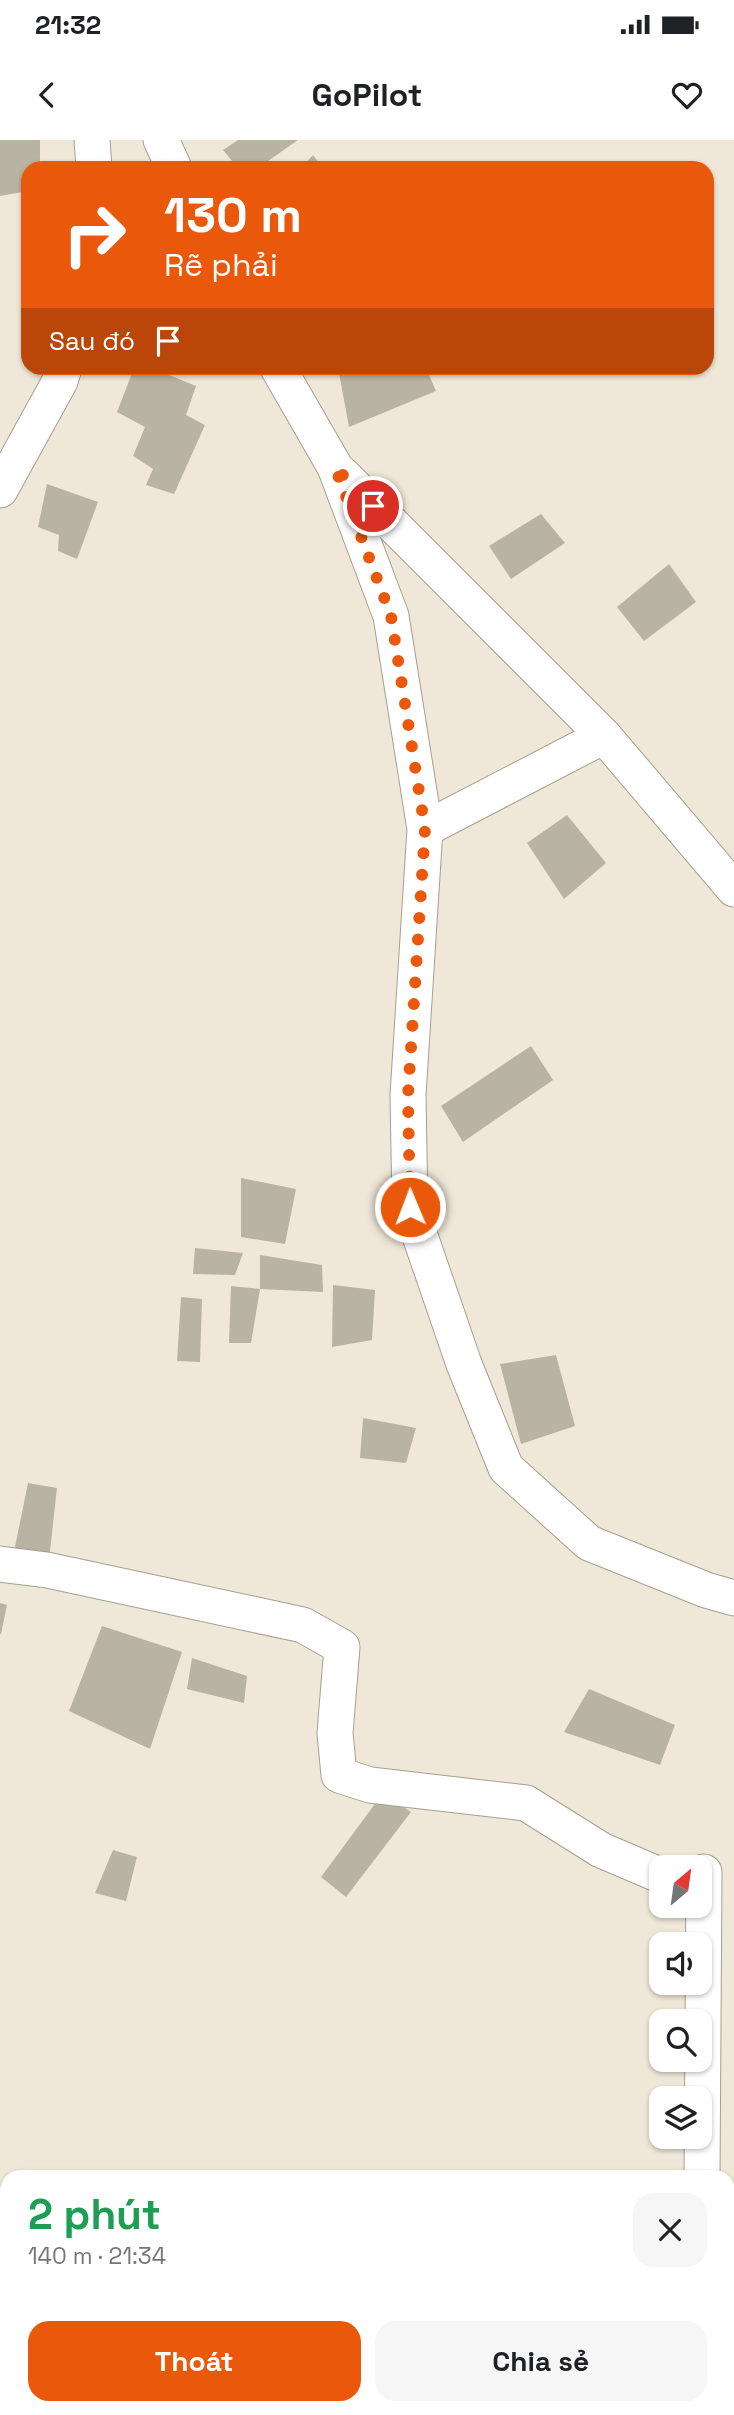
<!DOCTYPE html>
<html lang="vi">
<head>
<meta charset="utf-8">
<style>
	:root { --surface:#fff; --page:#f6f6f6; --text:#202124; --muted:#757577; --accent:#ea580c }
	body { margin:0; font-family:"Space Grotesk",sans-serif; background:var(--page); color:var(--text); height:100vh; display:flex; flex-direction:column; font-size:26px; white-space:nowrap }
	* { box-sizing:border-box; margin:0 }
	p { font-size:23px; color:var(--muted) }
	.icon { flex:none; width:38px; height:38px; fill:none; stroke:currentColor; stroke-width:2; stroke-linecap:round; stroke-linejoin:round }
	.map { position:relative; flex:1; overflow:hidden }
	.drawer { position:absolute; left:0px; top:2030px; width:735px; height:245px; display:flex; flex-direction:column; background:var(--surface); border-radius:21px 21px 0 0; box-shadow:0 2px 5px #0004 }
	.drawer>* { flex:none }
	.banner { position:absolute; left:21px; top:21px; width:693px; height:214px; border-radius:21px; box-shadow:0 2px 5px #0004; background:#ea580c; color:#fff; overflow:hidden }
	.needle { width:46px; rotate:29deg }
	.tools { position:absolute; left:649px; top:1715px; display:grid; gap:14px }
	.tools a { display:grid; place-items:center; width:63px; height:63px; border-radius:14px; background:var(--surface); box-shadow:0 2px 5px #0004; font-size:35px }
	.pin { position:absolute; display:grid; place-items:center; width:60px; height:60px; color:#fff; margin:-30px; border:4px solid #fff; border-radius:50%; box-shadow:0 2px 7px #0007 }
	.me { position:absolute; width:77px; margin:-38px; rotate:359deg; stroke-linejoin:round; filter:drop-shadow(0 0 5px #0008) }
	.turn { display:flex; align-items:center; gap:24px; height:147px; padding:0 28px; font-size:32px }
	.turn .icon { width:91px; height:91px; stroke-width:2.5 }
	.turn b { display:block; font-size:49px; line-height:60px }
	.then { display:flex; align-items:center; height:66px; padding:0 28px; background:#0003; gap:14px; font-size:26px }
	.round { display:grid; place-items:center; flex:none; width:74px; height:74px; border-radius:21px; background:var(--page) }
	.headline { display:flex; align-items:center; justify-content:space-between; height:119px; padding:0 28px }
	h1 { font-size:42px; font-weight:700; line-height:52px; color:#1e9e55 }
	.button { display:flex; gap:14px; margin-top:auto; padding:14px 28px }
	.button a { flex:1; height:80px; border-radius:21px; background:var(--accent); color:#fff; font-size:28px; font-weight:700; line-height:80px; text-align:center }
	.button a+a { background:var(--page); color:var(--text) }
	.status { display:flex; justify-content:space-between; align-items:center; height:49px; padding:0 35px; background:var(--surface); direction:ltr }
	.status svg { height:19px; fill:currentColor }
	header { display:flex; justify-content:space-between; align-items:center; height:91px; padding:0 28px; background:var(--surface); font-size:32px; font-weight:700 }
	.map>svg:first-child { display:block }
	.building { fill:#b9b3a3 }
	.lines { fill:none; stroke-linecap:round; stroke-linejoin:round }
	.minor-casing { stroke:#a69f90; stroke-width:37 }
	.minor { stroke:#fff; stroke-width:35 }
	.route { stroke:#ea580c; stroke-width:12; stroke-dasharray:0 21.6 }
</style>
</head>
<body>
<div class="status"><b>21:32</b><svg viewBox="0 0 49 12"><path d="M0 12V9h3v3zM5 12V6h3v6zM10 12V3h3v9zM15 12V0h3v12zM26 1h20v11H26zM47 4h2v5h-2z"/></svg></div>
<header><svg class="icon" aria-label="back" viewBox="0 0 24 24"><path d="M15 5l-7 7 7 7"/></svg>GoPilot<svg class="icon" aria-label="heart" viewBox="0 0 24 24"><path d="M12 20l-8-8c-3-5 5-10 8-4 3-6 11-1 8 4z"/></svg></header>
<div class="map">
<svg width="734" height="2275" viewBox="0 0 734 2275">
	<rect width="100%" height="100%" fill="#efe8d8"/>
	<path class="building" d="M0,0H40V28H28V51L0,56Z
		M238,0H298L258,28H238L223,10Z
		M313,15L323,28H301Z
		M134,228H152L196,246L186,275L205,285L174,354L146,345L153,329L133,316L145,287L117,272Z
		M352,228H426L436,251L349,287L339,233Z
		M47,344L98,362L77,419L58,411L59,395L38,387Z
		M541,374L565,403L511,439L489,406Z
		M669,424L696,462L644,501L617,467Z
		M567,675L606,723L564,759L527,703Z
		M531,906L553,940L463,1002L441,966Z
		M241,1038L296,1049L285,1104L241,1097Z
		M195,1108L243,1113L235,1135L193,1134Z
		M260,1115L322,1125L323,1152L260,1149Z
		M333,1145L375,1150L372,1200L332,1207Z
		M231,1146L260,1149L251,1203H229Z
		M181,1157L202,1159L200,1222L177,1221Z
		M556,1215L575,1286L521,1304L500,1224Z
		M363,1278L416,1288L406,1323L360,1318Z
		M28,1343L57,1348L49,1420L14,1412Z
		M0,1463L7,1465L1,1494H0Z
		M102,1486L182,1512L150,1609L69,1571Z
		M192,1518L247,1536L244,1563L187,1549Z
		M589,1549L675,1585L660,1625L564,1592Z
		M383,1653L411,1672L346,1757L321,1737Z
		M113,1710L137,1717L126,1761L95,1753Z"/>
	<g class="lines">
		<g class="minor-casing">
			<path id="minor" d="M92,0L94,28
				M161,0L174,28
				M278,228L335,327L391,476L425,689L408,955L410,1067L464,1224L506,1328L589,1403L706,1450L734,1458
				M342,334L604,596L734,749
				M0,350L60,241L64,228
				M425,689L604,596
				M0,1424L47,1430L303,1485L342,1507L335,1593L339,1635L370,1645L526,1663L601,1710L662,1736
				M702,2037L704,1732
				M700,2275V2268"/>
		</g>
		<use href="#minor" class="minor"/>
	</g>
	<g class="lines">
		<path class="route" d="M373,366L335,327L391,476L425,689L408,955L410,1067"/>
	</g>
</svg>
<div class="tools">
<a><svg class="needle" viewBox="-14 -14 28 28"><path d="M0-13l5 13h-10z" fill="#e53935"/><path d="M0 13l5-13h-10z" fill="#757577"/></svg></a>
<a><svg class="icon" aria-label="sound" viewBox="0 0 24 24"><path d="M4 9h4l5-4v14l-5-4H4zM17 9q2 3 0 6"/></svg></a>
<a><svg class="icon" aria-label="search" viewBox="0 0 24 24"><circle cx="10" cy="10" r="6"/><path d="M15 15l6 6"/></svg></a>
<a><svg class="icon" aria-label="layers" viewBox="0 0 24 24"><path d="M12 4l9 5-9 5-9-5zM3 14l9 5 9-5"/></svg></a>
</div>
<div class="pin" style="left:373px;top:366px;background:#d93025"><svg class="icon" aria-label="arrive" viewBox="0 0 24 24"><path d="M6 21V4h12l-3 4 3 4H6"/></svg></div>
<svg class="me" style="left:410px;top:1067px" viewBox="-20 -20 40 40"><circle r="17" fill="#ea580c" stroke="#fff" stroke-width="3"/><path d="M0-11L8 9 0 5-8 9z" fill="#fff"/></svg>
<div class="banner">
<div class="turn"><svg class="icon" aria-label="right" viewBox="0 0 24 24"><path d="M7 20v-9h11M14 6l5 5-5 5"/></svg><div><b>130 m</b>Rẽ phải</div></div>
<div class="then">Sau đó<svg class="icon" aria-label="arrive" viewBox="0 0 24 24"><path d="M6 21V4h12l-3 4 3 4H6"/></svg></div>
</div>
<section class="drawer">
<div class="headline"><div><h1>2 phút</h1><p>140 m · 21:34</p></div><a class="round"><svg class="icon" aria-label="close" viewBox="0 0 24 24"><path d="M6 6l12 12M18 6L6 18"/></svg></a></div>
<div class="button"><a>Thoát</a><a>Chia sẻ</a></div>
</section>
</div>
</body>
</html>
